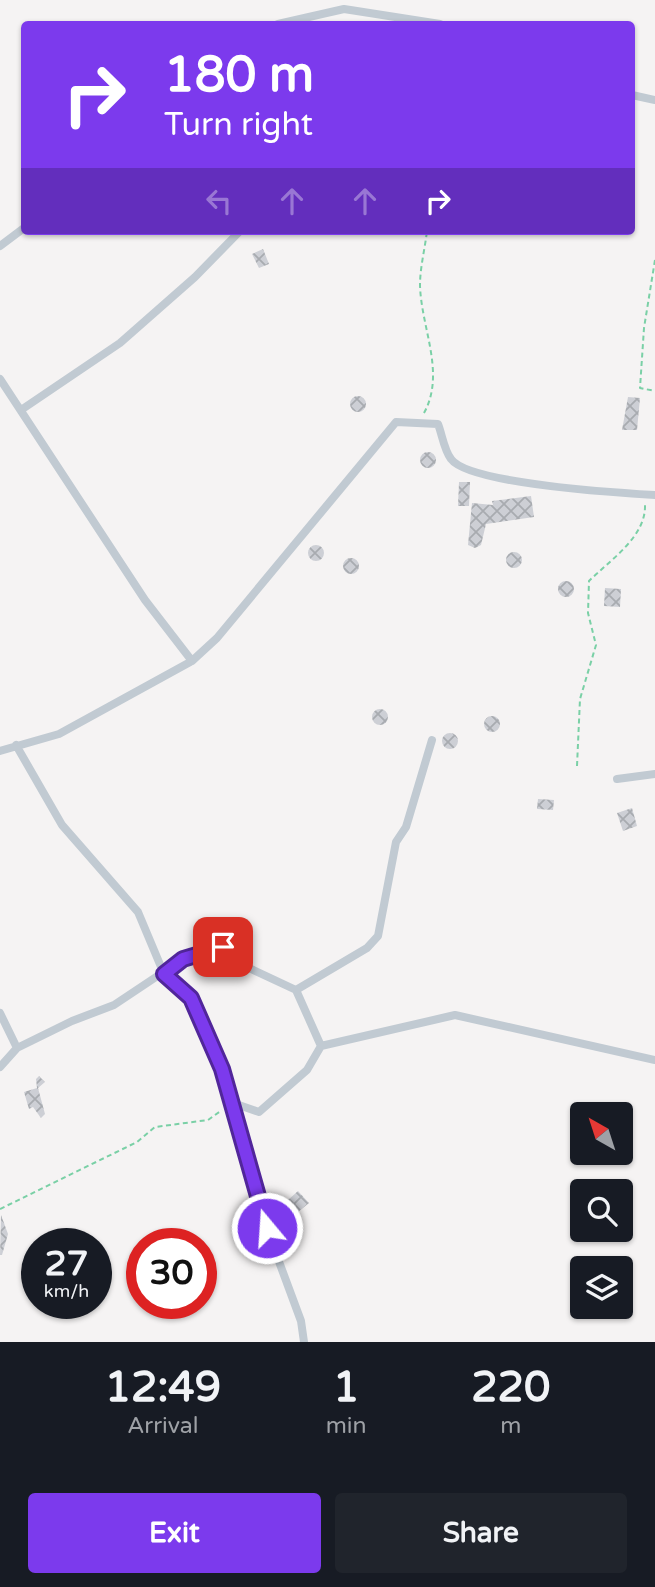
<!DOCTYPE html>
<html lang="en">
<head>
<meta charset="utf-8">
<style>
	:root { --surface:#171b24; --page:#20242c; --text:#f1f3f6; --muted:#9ea1a6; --accent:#7c3aed }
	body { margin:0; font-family:"Varela Round",sans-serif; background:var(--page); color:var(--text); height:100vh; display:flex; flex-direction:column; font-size:26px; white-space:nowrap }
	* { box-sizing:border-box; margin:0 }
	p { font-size:23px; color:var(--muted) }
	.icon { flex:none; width:38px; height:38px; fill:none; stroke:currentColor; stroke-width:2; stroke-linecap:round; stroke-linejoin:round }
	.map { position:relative; height:1342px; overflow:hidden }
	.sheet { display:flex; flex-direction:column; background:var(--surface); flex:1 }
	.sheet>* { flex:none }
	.top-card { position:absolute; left:21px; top:21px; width:614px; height:214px; border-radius:7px; box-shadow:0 2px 5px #0004; background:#7c3aed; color:#fff; overflow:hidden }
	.needle { width:46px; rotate:321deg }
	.fabs { position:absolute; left:570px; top:1102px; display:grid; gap:14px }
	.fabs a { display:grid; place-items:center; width:63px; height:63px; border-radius:7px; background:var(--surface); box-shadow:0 2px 5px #0004; font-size:35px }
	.speed { position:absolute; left:21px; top:1228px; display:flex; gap:14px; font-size:35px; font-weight:700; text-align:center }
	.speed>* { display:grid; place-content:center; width:91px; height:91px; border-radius:50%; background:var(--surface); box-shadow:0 2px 5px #0004; line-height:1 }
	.speed small { font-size:18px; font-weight:400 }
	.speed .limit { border:10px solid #d22; background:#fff; color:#111 }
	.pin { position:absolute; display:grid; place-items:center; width:60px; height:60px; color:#fff; margin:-30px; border-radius:14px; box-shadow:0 4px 10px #0006 }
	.me { position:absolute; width:77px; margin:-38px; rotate:342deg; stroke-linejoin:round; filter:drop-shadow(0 0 5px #0008) }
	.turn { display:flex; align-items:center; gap:24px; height:147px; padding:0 28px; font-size:32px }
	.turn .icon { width:91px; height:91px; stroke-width:2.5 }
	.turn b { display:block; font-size:49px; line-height:60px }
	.lanes { display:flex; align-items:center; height:66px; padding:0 28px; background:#0003; justify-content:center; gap:35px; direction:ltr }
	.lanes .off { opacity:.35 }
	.eta { display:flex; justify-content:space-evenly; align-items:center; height:119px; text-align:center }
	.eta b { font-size:42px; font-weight:700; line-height:49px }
	.action { display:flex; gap:14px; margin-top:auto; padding:14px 28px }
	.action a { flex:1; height:80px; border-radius:7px; background:var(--accent); color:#fff; font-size:28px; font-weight:700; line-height:80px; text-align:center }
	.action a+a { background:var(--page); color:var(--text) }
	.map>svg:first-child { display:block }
	.building { fill:url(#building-cross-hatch) }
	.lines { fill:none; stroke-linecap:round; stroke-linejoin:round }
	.path { stroke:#7ad0a6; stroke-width:2; stroke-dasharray:5 3.5; stroke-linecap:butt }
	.street { stroke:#c1cad2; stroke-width:8 }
	.route-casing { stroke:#51269a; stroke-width:18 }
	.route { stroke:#7c3aed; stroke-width:12 }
</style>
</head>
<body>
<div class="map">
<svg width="655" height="1342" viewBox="0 0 655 1342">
	<defs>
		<pattern id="building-cross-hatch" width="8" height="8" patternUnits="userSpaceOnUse" patternTransform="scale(1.75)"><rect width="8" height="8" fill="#cdcfd5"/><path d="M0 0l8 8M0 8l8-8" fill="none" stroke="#a8abb0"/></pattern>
	</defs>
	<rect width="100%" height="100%" fill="#f5f3f3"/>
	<path class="building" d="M263,249L269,264L259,268L252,254Z
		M350 404a8 8 0 1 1 16 0a8 8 0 1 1-16 0Z
		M628,397L640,398L637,430H622Z
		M420 460a8 8 0 1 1 16 0a8 8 0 1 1-16 0Z
		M459,482H470L469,506H458Z
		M531,496L534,517L486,524L481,545L475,548L468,545L472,503L493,505L492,501Z
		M308 553a8 8 0 1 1 16 0a8 8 0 1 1-16 0Z
		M506 560a8 8 0 1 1 16 0a8 8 0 1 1-16 0Z
		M343 566a8 8 0 1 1 16 0a8 8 0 1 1-16 0Z
		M558 589a8 8 0 1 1 16 0a8 8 0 1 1-16 0Z
		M605,588L621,589L620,607L604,606Z
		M372 717a8 8 0 1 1 16 0a8 8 0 1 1-16 0Z
		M484 724a8 8 0 1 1 16 0a8 8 0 1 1-16 0Z
		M442 741a8 8 0 1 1 16 0a8 8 0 1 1-16 0Z
		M538,799L554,800L553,810L537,809Z
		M632,808L637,826L623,831L617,813Z
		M39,1076L45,1082L38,1088L45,1114L41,1118L33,1107L29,1109L24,1092L37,1088L36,1079Z
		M298,1191L309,1203L298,1212L288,1200Z
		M1,1215L8,1234L2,1255H0Z"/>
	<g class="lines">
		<path class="path" d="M655,260L644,328L640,388L655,391
			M424,413C446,373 421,328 420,285C420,268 425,248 427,231
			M577,766L580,699L596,645L588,613L589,581C610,560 646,537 645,505
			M0,1209L137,1142L155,1127L208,1120L222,1110"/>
		<path class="street" d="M278,24L344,9L440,24
			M632,95L655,100
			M0,246L24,228
			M0,379L145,600L192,661
			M21,410L120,343L195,277L240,231
			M16,745L62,825L138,912L164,974L191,998L222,1069L258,1205L301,1321L304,1342
			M0,751L59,734L192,661L217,638L396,422L438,424C442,434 444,450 451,459C469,484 621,493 655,495
			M617,779L655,774
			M296,990L367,948L378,936L396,842L406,827L432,740
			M0,1013L17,1048
			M321,1046L455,1015L655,1060
			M0,1067L17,1048L72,1021L114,1005L183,959L223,947L249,968L296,990L321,1046L307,1070L259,1112L233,1103"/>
	</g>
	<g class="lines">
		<g class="route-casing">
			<path id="route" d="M223,947L183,959L164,974L191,998L222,1069L267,1228"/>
		</g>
		<use href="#route" class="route"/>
	</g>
</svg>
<div class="fabs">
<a><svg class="needle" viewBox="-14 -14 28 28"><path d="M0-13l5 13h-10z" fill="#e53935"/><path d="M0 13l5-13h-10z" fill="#9ea1a6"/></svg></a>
<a><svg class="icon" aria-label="search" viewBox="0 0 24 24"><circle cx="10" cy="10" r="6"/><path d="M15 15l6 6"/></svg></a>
<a><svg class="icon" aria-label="layers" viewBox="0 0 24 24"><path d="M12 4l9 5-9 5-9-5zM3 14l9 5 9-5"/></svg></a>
</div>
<div class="speed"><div>27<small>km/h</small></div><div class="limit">30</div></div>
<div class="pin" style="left:223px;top:947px;background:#d93025"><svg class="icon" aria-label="arrive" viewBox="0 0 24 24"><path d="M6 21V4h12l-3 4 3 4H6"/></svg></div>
<svg class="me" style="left:267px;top:1228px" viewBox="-20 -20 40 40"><circle r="17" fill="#7c3aed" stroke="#fff" stroke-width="3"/><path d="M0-11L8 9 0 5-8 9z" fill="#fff"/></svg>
<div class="top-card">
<div class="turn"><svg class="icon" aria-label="right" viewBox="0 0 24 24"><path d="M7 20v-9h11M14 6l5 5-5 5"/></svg><div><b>180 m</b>Turn right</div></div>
<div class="lanes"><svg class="icon off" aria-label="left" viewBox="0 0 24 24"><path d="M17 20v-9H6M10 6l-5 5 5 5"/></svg><svg class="icon off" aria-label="ahead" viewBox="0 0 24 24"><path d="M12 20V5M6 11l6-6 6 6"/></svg><svg class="icon off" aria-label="ahead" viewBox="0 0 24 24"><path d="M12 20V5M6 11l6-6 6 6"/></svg><svg class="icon" aria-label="right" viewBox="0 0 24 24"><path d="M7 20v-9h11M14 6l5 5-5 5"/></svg></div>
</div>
</div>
<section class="sheet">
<div class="eta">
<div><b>12:49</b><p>Arrival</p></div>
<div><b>1</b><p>min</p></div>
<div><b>220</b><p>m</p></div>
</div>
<div class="action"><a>Exit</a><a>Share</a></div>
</section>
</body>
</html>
